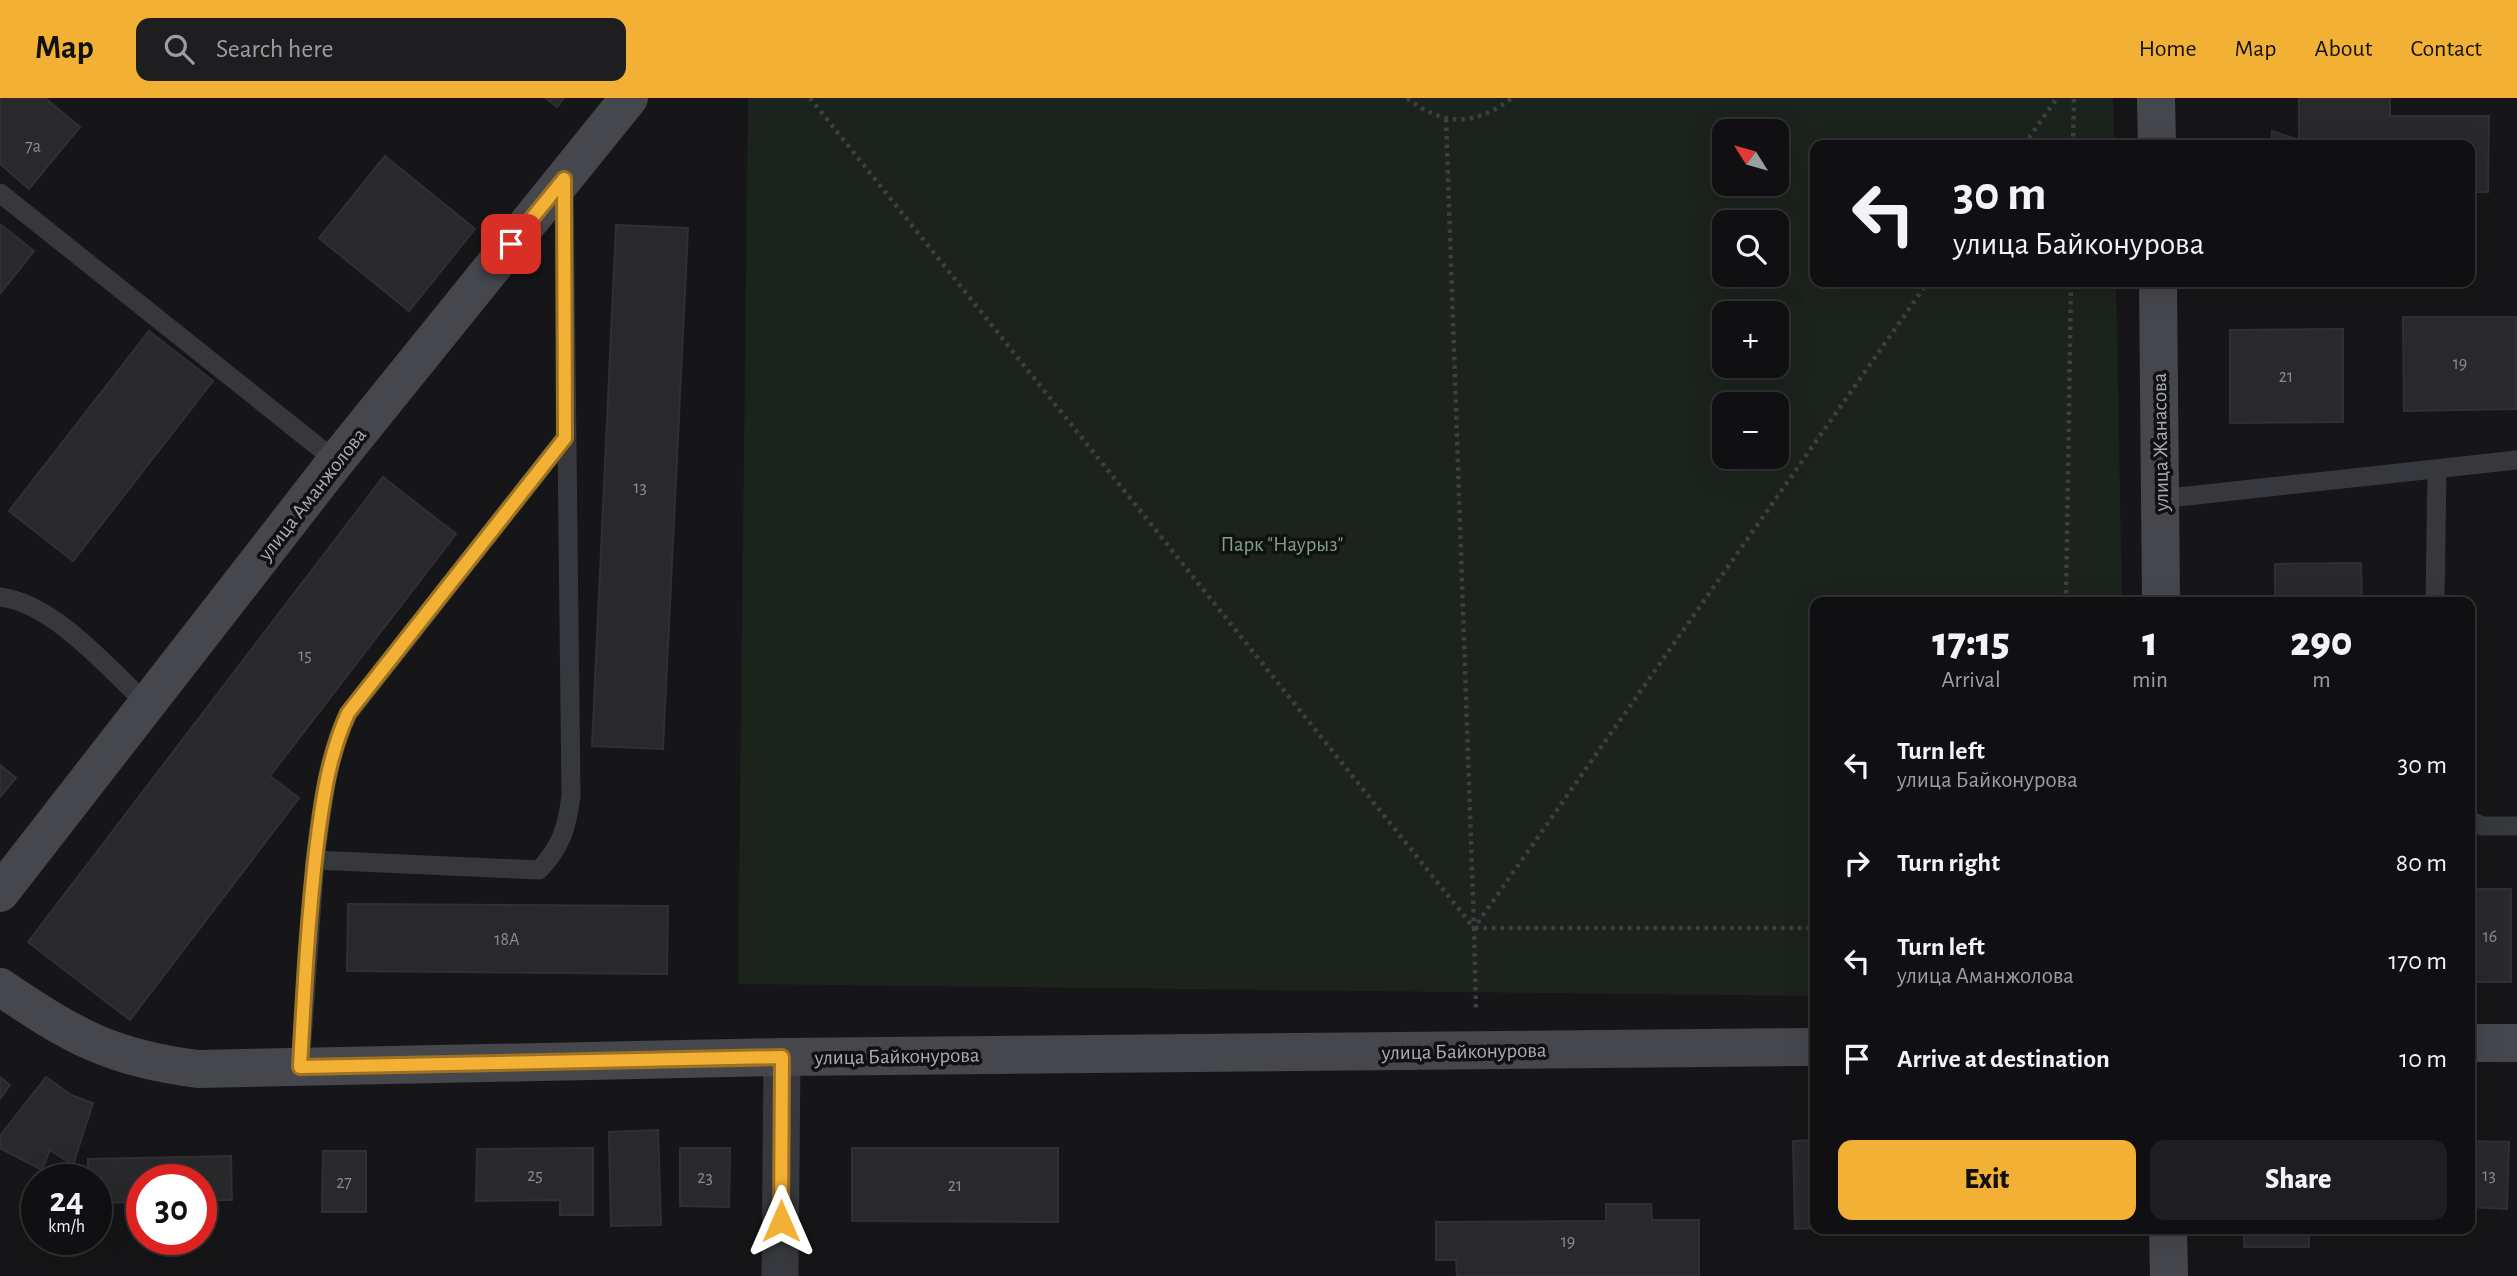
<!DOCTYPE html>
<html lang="en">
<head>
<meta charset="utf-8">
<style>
	:root { --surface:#101012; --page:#1e1e20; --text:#f1f3f6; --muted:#9c9d9f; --line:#303032; --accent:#f2b134 }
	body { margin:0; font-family:"Alegreya Sans",sans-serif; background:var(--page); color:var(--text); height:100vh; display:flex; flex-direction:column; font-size:26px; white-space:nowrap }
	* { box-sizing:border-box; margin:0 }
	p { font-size:23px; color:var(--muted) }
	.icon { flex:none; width:38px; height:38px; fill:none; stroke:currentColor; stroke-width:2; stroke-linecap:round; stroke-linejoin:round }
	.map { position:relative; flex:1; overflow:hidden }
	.panel { position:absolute; left:1810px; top:499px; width:665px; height:637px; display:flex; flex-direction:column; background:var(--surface); border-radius:14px; box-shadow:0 7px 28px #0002,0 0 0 2px var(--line) }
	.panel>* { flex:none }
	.top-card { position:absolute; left:1810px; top:42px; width:665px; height:147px; border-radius:14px; box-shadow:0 7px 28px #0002,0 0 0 2px var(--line); background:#101012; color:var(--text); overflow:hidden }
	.needle { width:46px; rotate:307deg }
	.tools { position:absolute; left:1712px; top:21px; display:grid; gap:14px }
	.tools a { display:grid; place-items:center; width:77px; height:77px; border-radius:14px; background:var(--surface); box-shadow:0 7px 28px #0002,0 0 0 2px var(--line); font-size:35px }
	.speed { position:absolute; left:21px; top:1066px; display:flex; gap:14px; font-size:35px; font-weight:700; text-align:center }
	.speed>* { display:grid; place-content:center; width:91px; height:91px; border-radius:50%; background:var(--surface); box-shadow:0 7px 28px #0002,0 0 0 2px var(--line); line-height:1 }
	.speed small { font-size:18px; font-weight:400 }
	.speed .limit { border:10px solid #d22; background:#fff; color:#111 }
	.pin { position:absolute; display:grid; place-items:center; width:60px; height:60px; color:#fff; margin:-30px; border-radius:14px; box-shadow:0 4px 10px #0006 }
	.me { position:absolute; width:77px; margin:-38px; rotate:0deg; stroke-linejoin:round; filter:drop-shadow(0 0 5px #0008) }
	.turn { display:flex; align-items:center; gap:24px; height:147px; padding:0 28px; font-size:32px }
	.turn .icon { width:91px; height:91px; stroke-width:2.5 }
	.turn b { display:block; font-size:49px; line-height:60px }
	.eta { display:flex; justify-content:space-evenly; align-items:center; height:119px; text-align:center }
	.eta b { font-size:42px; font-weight:800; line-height:49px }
	.button { display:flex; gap:14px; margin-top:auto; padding:14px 28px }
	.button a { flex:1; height:80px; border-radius:14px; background:var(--accent); color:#111; font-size:28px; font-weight:800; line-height:80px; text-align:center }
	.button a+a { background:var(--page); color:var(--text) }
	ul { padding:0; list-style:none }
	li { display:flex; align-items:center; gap:21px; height:98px; padding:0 28px }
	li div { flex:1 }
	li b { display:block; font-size:26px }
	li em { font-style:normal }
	header { display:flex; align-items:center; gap:42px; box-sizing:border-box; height:98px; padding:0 35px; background:var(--accent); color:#111 }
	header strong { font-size:33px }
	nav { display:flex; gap:38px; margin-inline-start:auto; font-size:24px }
	.search { width:490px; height:63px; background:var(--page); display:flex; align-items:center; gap:18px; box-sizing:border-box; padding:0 24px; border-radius:14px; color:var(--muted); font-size:26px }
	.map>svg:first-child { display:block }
	.green { fill:#1c231d; fill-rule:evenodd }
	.building { fill:#29292c; stroke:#303034; stroke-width:2 }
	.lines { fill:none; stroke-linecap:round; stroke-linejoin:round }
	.path { stroke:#3d3f44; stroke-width:4.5; stroke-dasharray:3.5 5; stroke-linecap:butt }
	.lane { stroke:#37383d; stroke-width:19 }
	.street { stroke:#37383d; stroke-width:37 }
	.secondary { stroke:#45474d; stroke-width:38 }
	.route-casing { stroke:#9d7322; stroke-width:18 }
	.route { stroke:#f2b134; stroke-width:12 }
	.labels { text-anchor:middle; stroke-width:7; stroke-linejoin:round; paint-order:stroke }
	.number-label { font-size:18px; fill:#888b94 }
	.street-label { font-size:21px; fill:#a8adb8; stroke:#111113 }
	.park-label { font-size:21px; fill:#7fa381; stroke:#111113 }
</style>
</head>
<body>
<header>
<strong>Map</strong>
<div class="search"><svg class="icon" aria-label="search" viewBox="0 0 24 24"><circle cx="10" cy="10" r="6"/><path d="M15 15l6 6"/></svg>Search here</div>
<nav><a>Home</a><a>Map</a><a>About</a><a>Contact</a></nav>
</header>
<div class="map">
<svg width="2517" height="1178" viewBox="0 0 2517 1178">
	<rect width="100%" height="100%" fill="#161618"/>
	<path class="green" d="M748,0H2113L2114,47H1815V184H2116L2122,504H1815V898L738,886ZM1724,33H1776V86H1724ZM1724,124H1776V177H1724ZM1724,215H1776V268H1724ZM1724,306H1776V359H1724Z"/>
	<path class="building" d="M0,0H45L80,29L29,91L0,66Z
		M546,0H564L557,9Z
		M2299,0H2390V18H2489L2488,94H2469V47H2272V33L2299,42Z
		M385,58L475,131L409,213L319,140Z
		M0,126L34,153L0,196Z
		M616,127L688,130L663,651L592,648Z
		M2403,219H2516V311L2404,313Z
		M2343,231V324L2230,325V232Z
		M149,233L213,283L73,463L9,413Z
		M383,379L456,436L270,678L299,700L130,922L28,844Z
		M2361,465L2362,504H2275V466Z
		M0,667L16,680L0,699Z
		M2469,791H2511V884H2469Z
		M348,806L668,808L667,876L347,873Z
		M0,979L10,987L0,1001Z
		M46,979L71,997L93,1005L73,1067L50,1052L42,1072L0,1050V1038Z
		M658,1032L661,1127L611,1128L609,1034Z
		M1815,1042V1130L1795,1131L1793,1043Z
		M2469,1043L2509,1044L2507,1111L2469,1109Z
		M593,1050V1117H560V1102L476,1103L477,1051Z
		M680,1050H730L729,1109L680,1108Z
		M852,1050H1058V1124L852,1123Z
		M323,1053H366V1114H322Z
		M231,1058L232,1102H201V1082H142V1104L96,1105V1082H88V1061Z
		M1606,1106H1651L1652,1122H1699V1178H1457L1456,1162H1436V1124L1606,1123Z
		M2244,1130H2309V1149H2244Z"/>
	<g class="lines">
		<path class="path" d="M810,0L1474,830L1476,914
			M1407,0C1444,29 1475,28 1512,0
			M1446,21L1474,830L1928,184
			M2024,47L2057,0
			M2073,47L2074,0
			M2066,504L2071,184
			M1475,830H1815"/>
		<path class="lane" d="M0,95L336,363
			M2160,401L2517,362
			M0,499C55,506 109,571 148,607
			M2435,504L2437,372
			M2469,722L2482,728H2517
			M315,762C322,711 326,662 348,616L565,340
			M300,969L315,762L539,772C561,749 567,730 571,698L564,85"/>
		<path class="street" d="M780,1178L782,959"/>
		<path class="secondary" d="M2156,0L2157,47
			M2158,184L2161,504
			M0,795L336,363L629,0
			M0,889C73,938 110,960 198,971L782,959L1815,949
			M2469,945H2517
			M2168,1130L2169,1178"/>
	</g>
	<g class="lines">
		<g class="route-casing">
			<path id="route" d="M511,146L564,81L565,340L348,615C329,657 323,699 317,745C308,819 304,894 300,969L782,959L781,1123"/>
		</g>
		<use href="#route" class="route"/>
	</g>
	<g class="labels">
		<g class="number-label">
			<text x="33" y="54">7а</text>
			<text x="2460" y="271">19</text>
			<text x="2286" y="284">21</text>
			<text x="640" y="395">13</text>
			<text x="305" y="563">15</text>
			<text x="2490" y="844">16</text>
			<text x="507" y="847">18А</text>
			<text x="535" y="1083">25</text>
			<text x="2489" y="1083">13</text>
			<text x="705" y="1085">23</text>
			<text x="344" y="1090">27</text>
			<text x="955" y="1093">21</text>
			<text x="1568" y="1149">19</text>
		</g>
		<g class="street-label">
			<text transform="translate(2160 344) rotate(-91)" y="7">улица Жанасова</text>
			<text transform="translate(312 396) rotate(-52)" y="7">улица Аманжолова</text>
			<text transform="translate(1464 953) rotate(-1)" y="7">улица Байконурова</text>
			<text transform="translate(897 958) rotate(-1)" y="7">улица Байконурова</text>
		</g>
		<g class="park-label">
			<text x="1282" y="453">Парк "Наурыз"</text>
		</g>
	</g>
</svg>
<div class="tools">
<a><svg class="needle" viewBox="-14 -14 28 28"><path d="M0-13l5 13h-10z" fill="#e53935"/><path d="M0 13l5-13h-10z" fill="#9c9d9f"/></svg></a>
<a><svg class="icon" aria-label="search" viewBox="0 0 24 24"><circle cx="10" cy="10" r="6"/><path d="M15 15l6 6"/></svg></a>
<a>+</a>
<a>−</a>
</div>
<div class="speed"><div>24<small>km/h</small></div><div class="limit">30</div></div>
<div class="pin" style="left:511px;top:146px;background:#d93025"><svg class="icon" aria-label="arrive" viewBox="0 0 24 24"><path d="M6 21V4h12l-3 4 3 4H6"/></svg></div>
<svg class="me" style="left:781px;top:1123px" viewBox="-20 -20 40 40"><path d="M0-17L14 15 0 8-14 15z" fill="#f2b134" stroke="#fff" stroke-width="4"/></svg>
<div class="top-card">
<div class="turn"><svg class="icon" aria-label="left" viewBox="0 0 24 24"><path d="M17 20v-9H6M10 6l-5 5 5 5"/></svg><div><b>30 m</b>улица Байконурова</div></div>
</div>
<section class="panel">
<div class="eta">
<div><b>17:15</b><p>Arrival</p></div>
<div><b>1</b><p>min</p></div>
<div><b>290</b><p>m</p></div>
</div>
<ul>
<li><svg class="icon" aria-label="left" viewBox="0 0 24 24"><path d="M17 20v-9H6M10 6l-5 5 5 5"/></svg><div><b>Turn left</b><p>улица Байконурова</p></div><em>30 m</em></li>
<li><svg class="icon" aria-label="right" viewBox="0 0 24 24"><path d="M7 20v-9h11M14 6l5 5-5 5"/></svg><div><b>Turn right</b></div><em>80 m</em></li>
<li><svg class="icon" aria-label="left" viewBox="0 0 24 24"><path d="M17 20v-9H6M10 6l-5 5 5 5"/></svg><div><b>Turn left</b><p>улица Аманжолова</p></div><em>170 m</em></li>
<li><svg class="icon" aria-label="arrive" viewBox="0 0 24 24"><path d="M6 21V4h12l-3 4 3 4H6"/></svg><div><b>Arrive at destination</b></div><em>10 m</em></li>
</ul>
<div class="button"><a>Exit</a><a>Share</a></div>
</section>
</div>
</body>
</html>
